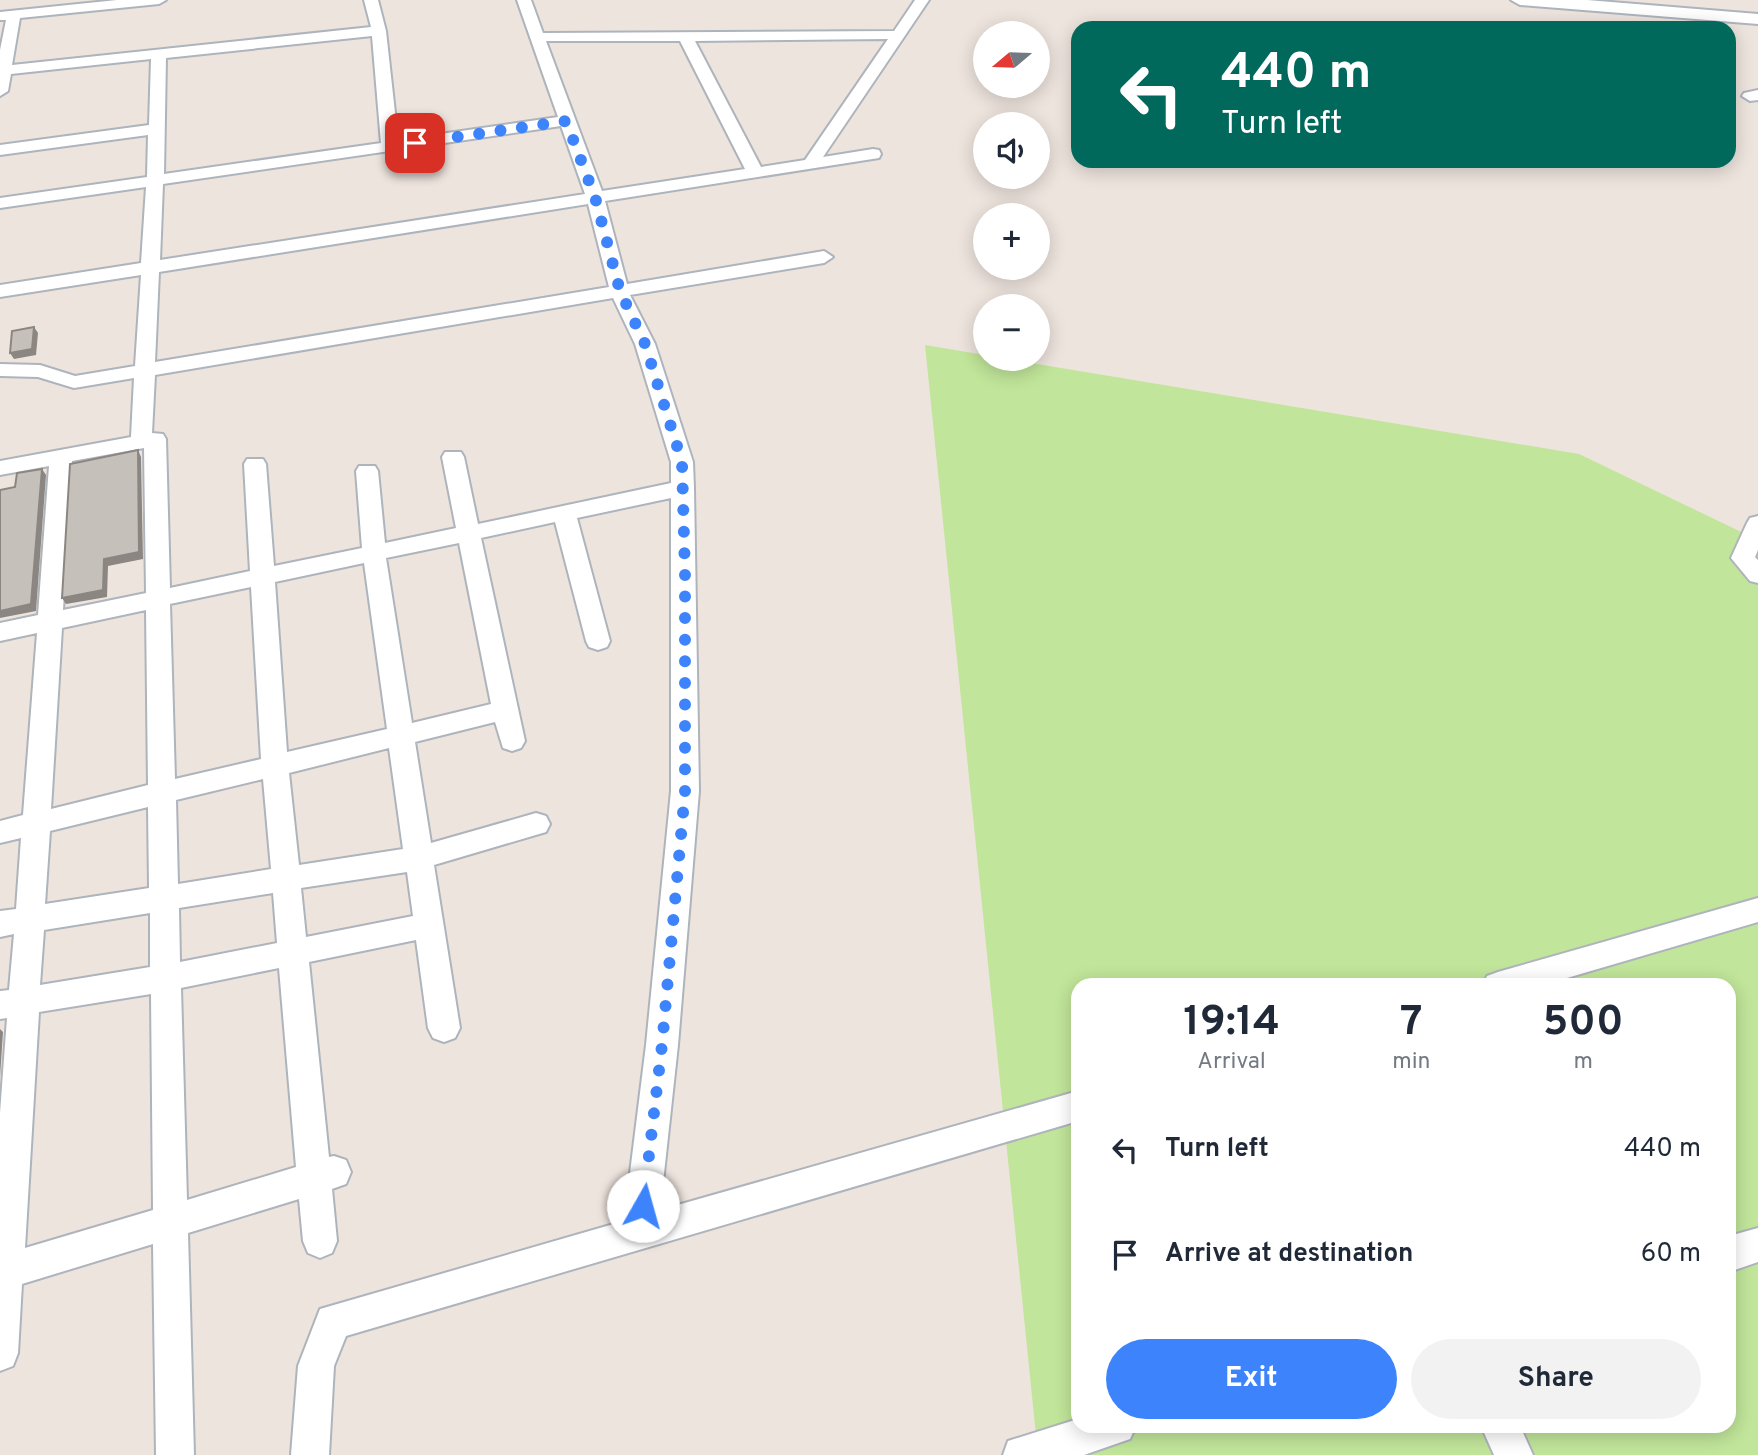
<!DOCTYPE html>
<html lang="en">
<head>
<meta charset="utf-8">
<style>
	:root { --surface:#fff; --page:#f2f2f3; --text:#1f2937; --muted:#747a83; --accent:#3d84fc }
	body { margin:0; font-family:Overpass,sans-serif; background:var(--page); color:var(--text); height:100vh; display:flex; flex-direction:column; font-size:26px; white-space:nowrap }
	* { box-sizing:border-box; margin:0 }
	p { font-size:23px; color:var(--muted) }
	.icon { flex:none; width:38px; height:38px; fill:none; stroke:currentColor; stroke-width:2; stroke-linecap:round; stroke-linejoin:round }
	.map { position:relative; flex:1; overflow:hidden }
	.side { position:absolute; left:1071px; top:978px; width:665px; height:455px; display:flex; flex-direction:column; background:var(--surface); border-radius:21px; box-shadow:0 4px 18px #0003 }
	.side>* { flex:none }
	.top-card { position:absolute; left:1071px; top:21px; width:665px; height:147px; border-radius:21px; box-shadow:0 4px 18px #0003; background:#00695c; color:#fff; overflow:hidden }
	.needle { width:46px; rotate:251deg }
	.fabs { position:absolute; left:973px; top:21px; display:grid; gap:14px }
	.fabs a { display:grid; place-items:center; width:77px; height:77px; border-radius:50%; background:var(--surface); box-shadow:0 4px 18px #0003; font-size:35px }
	.pin { position:absolute; display:grid; place-items:center; width:60px; height:60px; color:#fff; margin:-30px; border-radius:14px; box-shadow:0 4px 10px #0006 }
	.me { position:absolute; width:77px; margin:-38px; rotate:7deg; stroke-linejoin:round; filter:drop-shadow(0 0 5px #0008) }
	.turn { display:flex; align-items:center; gap:24px; height:147px; padding:0 35px; font-size:32px }
	.turn .icon { width:91px; height:91px; stroke-width:2.5 }
	.turn b { display:block; font-size:49px; line-height:60px }
	.eta { display:flex; justify-content:space-evenly; align-items:center; height:119px; text-align:center }
	.eta b { font-size:42px; font-weight:700; line-height:49px }
	.primary-button { display:flex; gap:14px; margin-top:auto; padding:14px 35px }
	.primary-button a { flex:1; height:80px; border-radius:42px; background:var(--accent); color:#fff; font-size:28px; font-weight:700; line-height:80px; text-align:center }
	.primary-button a+a { background:var(--page); color:var(--text) }
	ul { padding:0; list-style:none }
	li { display:flex; align-items:center; gap:21px; height:105px; padding:0 35px }
	li div { flex:1 }
	li b { display:block; font-size:26px }
	li em { font-style:normal }
	.map>svg:first-child { display:block }
	.green { fill:#c1e59a; fill-rule:evenodd }
	.lines { fill:none; stroke-linecap:round; stroke-linejoin:round }
	.minor-casing { stroke:#aeb4bc; stroke-width:4 }
	.tertiary-casing { stroke:#aeb4bc; stroke-width:4 }
	.minor { fill:#fff; fill-rule:evenodd }
	.tertiary { fill:#fff; fill-rule:evenodd }
	.shaded-wall { fill:#8b8682 }
	.building { fill:#c6c0ba; stroke:#8b8682; stroke-width:2 }
	.route { stroke:#3d84fc; stroke-width:12; stroke-dasharray:0 21.6 }
</style>
</head>
<body>
<div class="map">
<svg width="1758" height="1455" viewBox="0 0 1758 1455">
	<rect width="100%" height="100%" fill="#eee4de"/>
	<path class="green" d="M925,345L985,355V359H1007L1579,454L1758,540V1455H1038ZM1078,985H1729V1426H1078Z"/>
	<g class="lines">
		<g class="minor-casing">
			<path id="minor" d="M117,0H166L159,4L20,18L12,65L371,27L364,0H378L386,31L398,140L558,117L517,0H531L543,33L894,31L915,0H929L823,157L873,149L879,150L881,154L879,158L605,201L627,284L824,251L833,257L824,263L630,295L655,344L693,462L694,488L699,791L678,1045L660,1210L1078,1091V1121L346,1336L334,1366L329,1455H291L298,1366L320,1309L624,1221L646,1045L671,791V498L577,518L610,641L607,647L598,650L589,647L586,641L555,522L481,538L525,741L521,748L512,751L503,748L495,722L415,742L431,843L536,813L546,816L550,824L546,832L434,865L460,1028L455,1038L444,1042L433,1038L428,1028L416,940L309,962L329,1157L334,1156L346,1160L351,1172L346,1184L332,1189L337,1241L332,1253L320,1258L308,1253L303,1241L299,1199L188,1233L194,1455H156L153,1244L22,1284L18,1353L13,1366L0,1371V1113L7,1018L0,1019V991L9,990L14,934L0,937V911L16,909L21,838L0,843V821L23,815L37,633L0,641V623L38,615L49,466L0,475V461L131,437L134,378L74,388L38,377L0,376V364L40,365L75,376L135,366L141,275L0,297V285L141,263L146,187L0,208V198L147,177L148,135L0,155V145L149,125L151,59L11,74L8,91L0,96V50L6,20H0V12ZM372,36L381,143L164,174L166,58ZM888,39L805,160L761,167L695,41ZM546,41H680L745,169L602,191ZM561,126L585,194L160,260L163,184ZM588,204L609,287L155,362L159,272ZM613,298L635,344L671,462V483L478,524L464,457L461,452H445L442,457L456,528L385,543L378,471L375,466H359L356,471L362,548L274,566L266,464L263,459H247L244,464L250,571L170,588L166,439L163,434L152,433L155,375ZM144,448L146,593L63,610L72,461ZM459,543L491,704L412,723L386,558ZM364,563L387,729L287,752L275,582ZM251,587L261,759L175,779L170,604ZM146,610L148,785L51,809L62,628ZM389,748L403,849L299,865L289,773ZM263,779L271,869L178,884L176,800ZM148,807L149,888L45,904L50,831ZM407,872L413,916L306,937L301,888ZM273,893L277,943L180,962L179,908ZM150,913V967L40,985L44,930ZM279,968L296,1167L187,1200L181,988ZM151,994L153,1210L25,1248L39,1012Z
				M1758,90V100L1750,101L1742,96L1744,93Z
				M1758,516V550L1755,557L1758,560V583L1750,581L1731,558L1747,523L1750,518Z
				M1758,898V922L1543,985H1483L1487,976L1498,972Z
				M1758,1228V1262L1729,1272V1236Z
				M1078,1419V1426H1136L1130,1439L1084,1455H1003L1008,1441Z
				M1481,1426H1520L1533,1455H1494Z"/>
		</g>
		<g class="tertiary-casing">
			<path id="tertiary" d="M1511,0H1587L1758,14V24L1520,5Z"/>
		</g>
		<use href="#minor" class="minor"/>
		<use href="#tertiary" class="tertiary"/>
	</g>
	<path class="shaded-wall" d="M34,327L38,333L36,355L14,359L10,353Z
		M138,450L141,457L143,559L108,566L107,597L66,604L62,598L104,559Z
		M42,469L46,475L36,611L0,618V611Z
		M0,1029L3,1032L0,1077Z"/>
	<path class="building" d="M34,327L32,349L10,353L12,331Z
		M138,450L139,552L104,559L103,590L62,598L70,464Z
		M42,469L31,604L0,611V490L15,487L17,473Z"/>
	<g class="lines">
		<path class="route" d="M415,143L566,121L595,197L620,291L645,344L682,462L685,574V791L662,1045L643,1206"/>
	</g>
</svg>
<div class="fabs">
<a><svg class="needle" viewBox="-14 -14 28 28"><path d="M0-13l5 13h-10z" fill="#e53935"/><path d="M0 13l5-13h-10z" fill="#747a83"/></svg></a>
<a><svg class="icon" aria-label="sound" viewBox="0 0 24 24"><path d="M4 9h4l5-4v14l-5-4H4zM17 9q2 3 0 6"/></svg></a>
<a>+</a>
<a>−</a>
</div>
<div class="pin" style="left:415px;top:143px;background:#d93025"><svg class="icon" aria-label="arrive" viewBox="0 0 24 24"><path d="M6 21V4h12l-3 4 3 4H6"/></svg></div>
<svg class="me" style="left:643px;top:1206px" viewBox="-20 -20 40 40"><circle r="19" fill="#fff"/><path d="M0-13L10 11 0 6-10 11z" fill="#3d84fc"/></svg>
<div class="top-card">
<div class="turn"><svg class="icon" aria-label="left" viewBox="0 0 24 24"><path d="M17 20v-9H6M10 6l-5 5 5 5"/></svg><div><b>440 m</b>Turn left</div></div>
</div>
<section class="side">
<div class="eta">
<div><b>19:14</b><p>Arrival</p></div>
<div><b>7</b><p>min</p></div>
<div><b>500</b><p>m</p></div>
</div>
<ul>
<li><svg class="icon" aria-label="left" viewBox="0 0 24 24"><path d="M17 20v-9H6M10 6l-5 5 5 5"/></svg><div><b>Turn left</b></div><em>440 m</em></li>
<li><svg class="icon" aria-label="arrive" viewBox="0 0 24 24"><path d="M6 21V4h12l-3 4 3 4H6"/></svg><div><b>Arrive at destination</b></div><em>60 m</em></li>
</ul>
<div class="primary-button"><a>Exit</a><a>Share</a></div>
</section>
</div>
</body>
</html>
